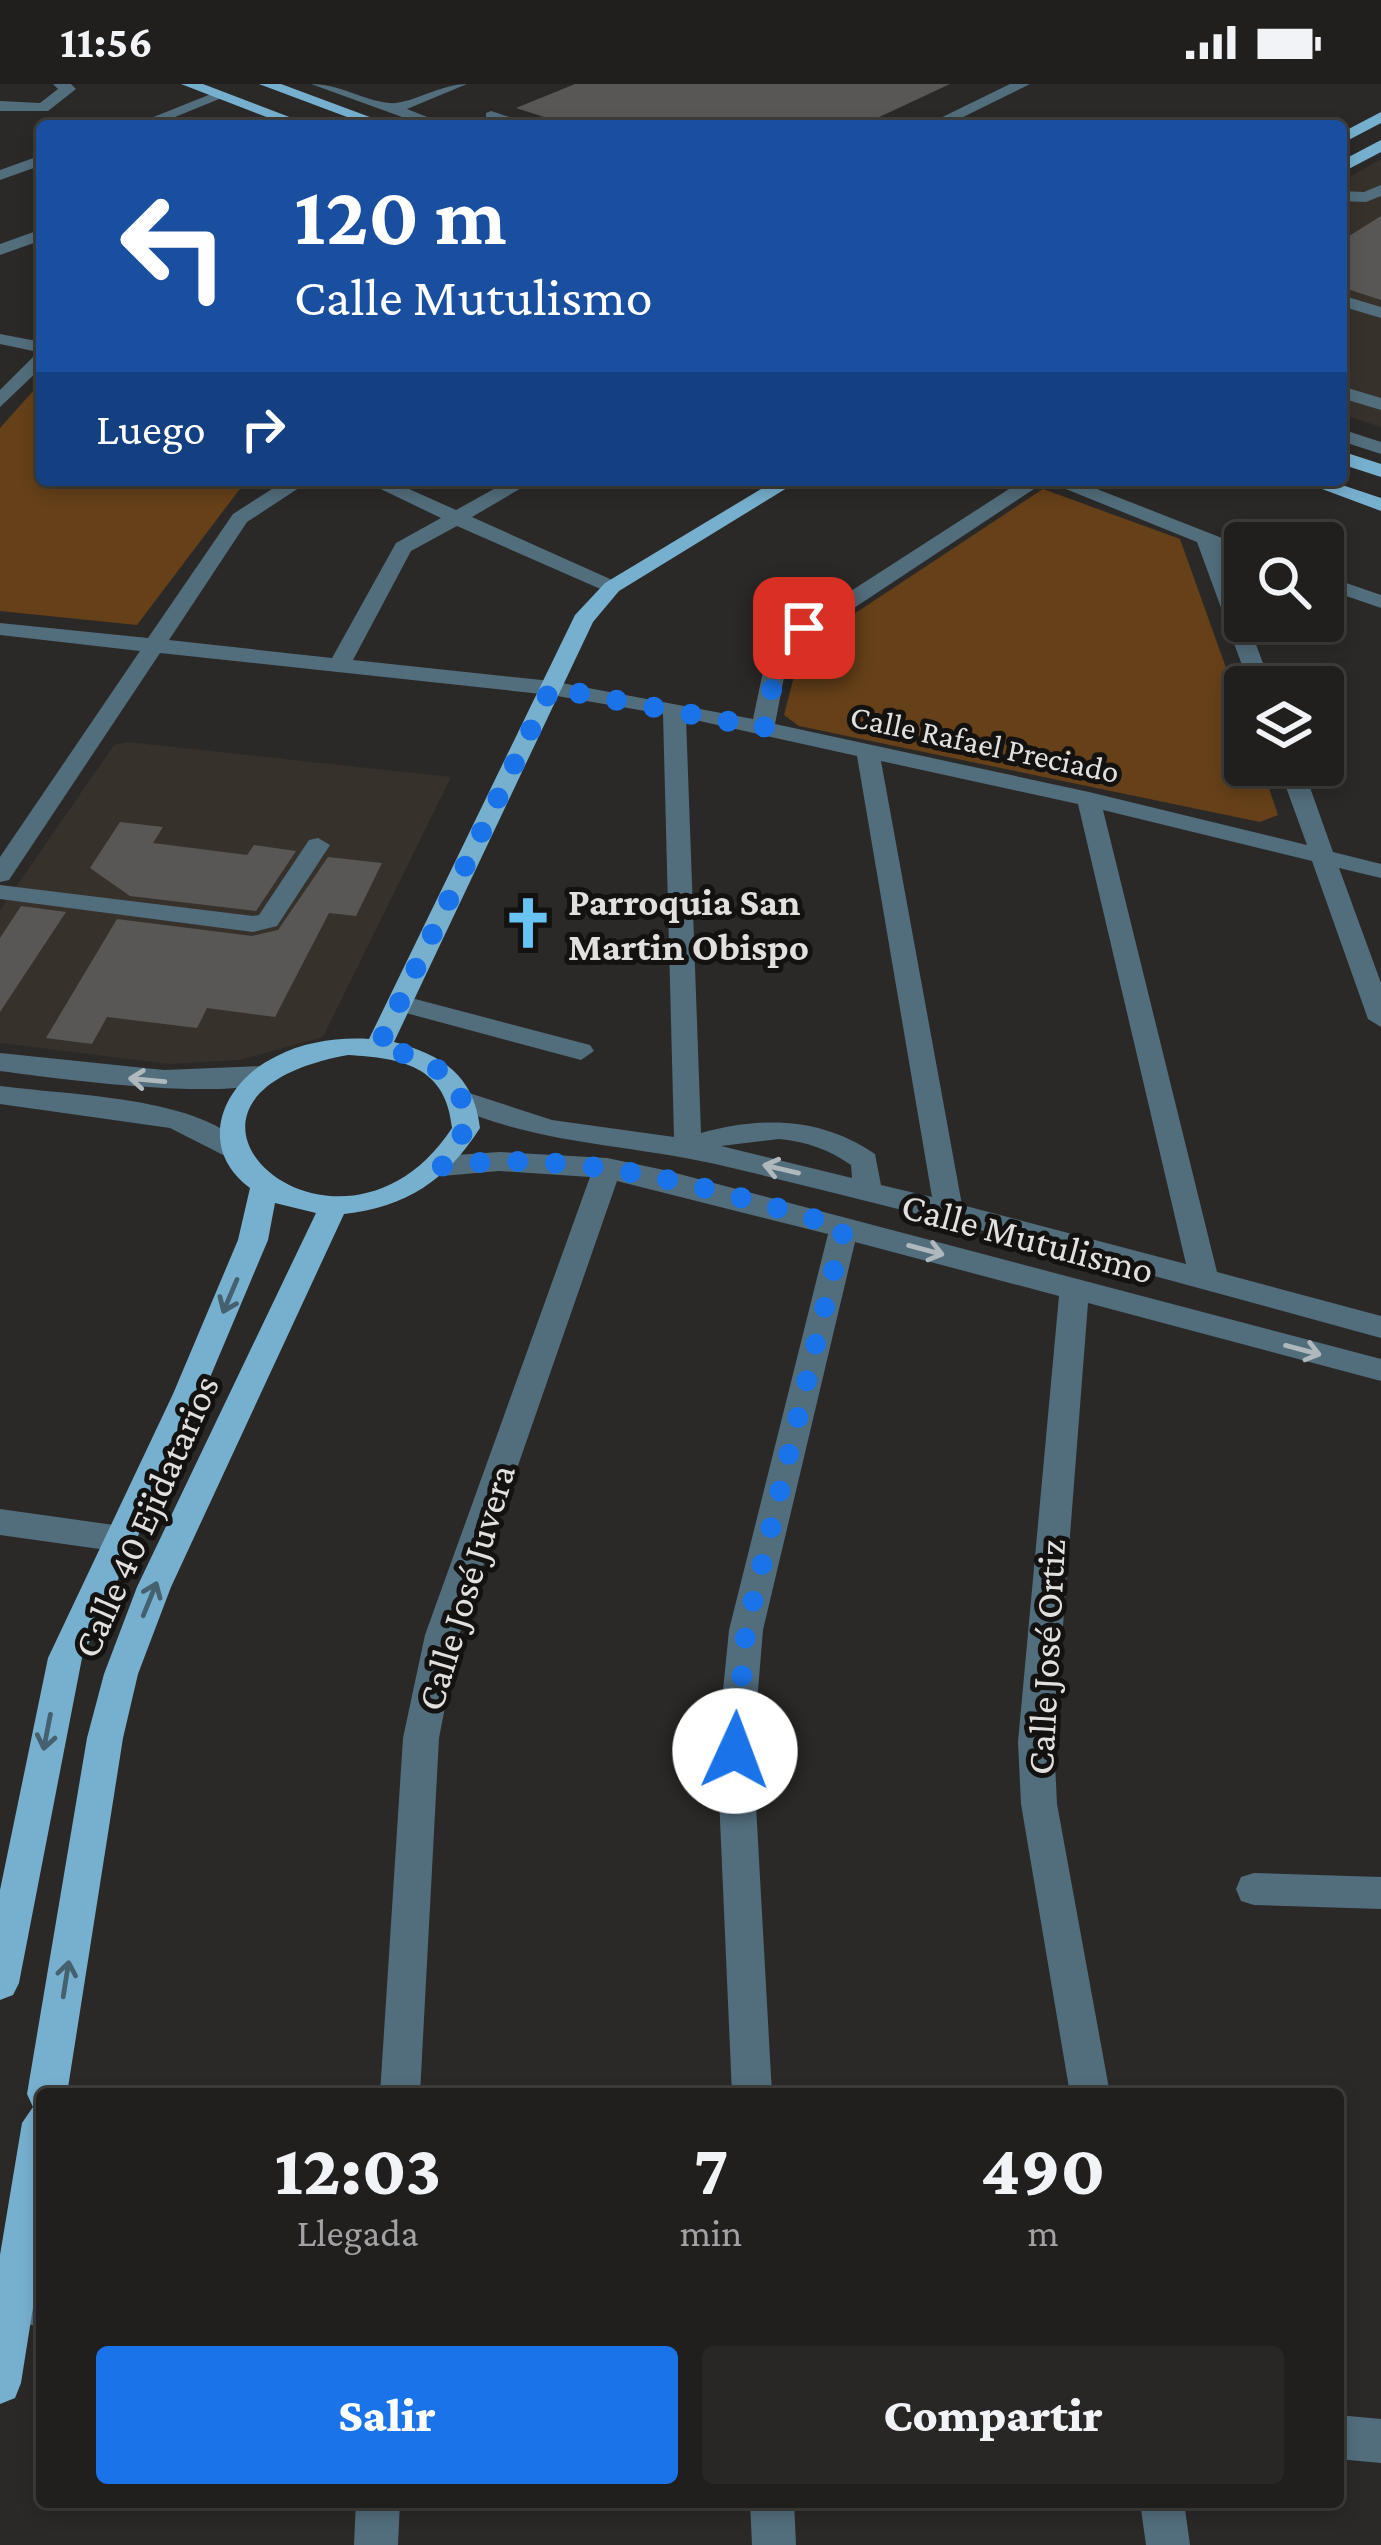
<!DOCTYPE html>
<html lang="es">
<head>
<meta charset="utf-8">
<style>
	:root { --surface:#201f1d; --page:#282726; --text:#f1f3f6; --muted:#a2a2a4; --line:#3d3d3b; --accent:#1a73e8 }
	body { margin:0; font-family:"Crimson Pro",serif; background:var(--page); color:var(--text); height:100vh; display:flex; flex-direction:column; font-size:45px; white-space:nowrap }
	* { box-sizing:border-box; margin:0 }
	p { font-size:39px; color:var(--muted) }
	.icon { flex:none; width:66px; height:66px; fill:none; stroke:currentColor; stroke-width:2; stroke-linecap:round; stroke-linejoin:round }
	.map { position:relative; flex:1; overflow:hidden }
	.panel { position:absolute; left:36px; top:2004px; width:1308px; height:420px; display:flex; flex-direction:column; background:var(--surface); border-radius:12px; box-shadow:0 6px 18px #0003,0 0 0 3px var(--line) }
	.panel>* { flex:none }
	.hud { position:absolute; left:36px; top:36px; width:1311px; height:366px; border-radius:12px; box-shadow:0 6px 18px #0003,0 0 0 3px var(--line); background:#1a4fa0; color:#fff; overflow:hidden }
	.controls { position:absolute; left:1224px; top:438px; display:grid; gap:24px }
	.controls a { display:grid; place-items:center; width:120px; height:120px; border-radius:12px; background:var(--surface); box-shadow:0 6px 18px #0003,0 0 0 3px var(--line); font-size:60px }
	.pin { position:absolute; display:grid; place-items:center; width:102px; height:102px; color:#fff; margin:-51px; border-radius:24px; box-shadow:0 6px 18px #0006 }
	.me { position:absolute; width:132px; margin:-66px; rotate:2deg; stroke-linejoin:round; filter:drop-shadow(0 0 9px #0008) }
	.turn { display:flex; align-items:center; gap:42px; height:252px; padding:0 60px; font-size:54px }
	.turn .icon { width:156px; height:156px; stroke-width:2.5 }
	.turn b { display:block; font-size:84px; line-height:102px }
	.then { display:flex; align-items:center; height:114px; padding:0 60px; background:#0003; gap:24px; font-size:45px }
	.eta { display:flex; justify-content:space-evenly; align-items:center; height:204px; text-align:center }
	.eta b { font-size:72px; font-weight:800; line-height:84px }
	.button { display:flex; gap:24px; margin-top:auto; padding:24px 60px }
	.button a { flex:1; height:138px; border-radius:12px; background:var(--accent); color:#fff; font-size:48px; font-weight:800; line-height:138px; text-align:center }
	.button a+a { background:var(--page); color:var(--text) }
	.status { display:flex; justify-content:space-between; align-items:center; height:84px; padding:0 60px; background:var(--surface); direction:ltr }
	.status svg { height:33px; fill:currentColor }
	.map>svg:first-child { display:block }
	.built { fill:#37312b }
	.green { fill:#664019 }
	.building { fill:#595755 }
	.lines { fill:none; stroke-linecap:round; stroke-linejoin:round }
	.minor { fill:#526d7c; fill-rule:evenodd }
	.major { fill:#77b0cf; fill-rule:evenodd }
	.oneway { stroke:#afb8bc }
	.oneway2 { stroke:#456170 }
	.route { stroke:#1a73e8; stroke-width:21; stroke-dasharray:0 37.8 }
	.labels { text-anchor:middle; stroke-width:10; stroke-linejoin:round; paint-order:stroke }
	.far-street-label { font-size:33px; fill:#e1e0df; stroke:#131211 }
	.poi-label { font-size:39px; font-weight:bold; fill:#e1e0df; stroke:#131211; text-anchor:start }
	.street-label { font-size:39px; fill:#e1e0df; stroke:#131211 }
</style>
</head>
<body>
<div class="status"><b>11:56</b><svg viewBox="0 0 49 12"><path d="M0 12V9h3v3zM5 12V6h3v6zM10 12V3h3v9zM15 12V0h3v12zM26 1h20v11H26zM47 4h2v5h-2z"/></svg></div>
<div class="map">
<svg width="1381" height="2461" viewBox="0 0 1381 2461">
	<rect width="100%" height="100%" fill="#2b2927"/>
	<path class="built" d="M1381,75V343L1341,330V98Z
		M127,658L451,693L323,953L239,976L168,980L0,959V826L114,661Z"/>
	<path class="green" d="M42,297V396H264L239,406L137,541L0,527V344Z
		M1043,405L1180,455L1245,637V681H1261L1278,731L1260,738L799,642L784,631L801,565Z"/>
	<path class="building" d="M575,0H950L860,42H572L516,24Z
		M1381,132V216L1341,203V157Z
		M120,738L163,743L153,759L247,771L254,761L296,767L256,827L130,812L90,784Z
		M328,773L382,779L356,832L329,829L275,933L207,924L197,944L107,933L92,960L46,954L117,835L252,852L278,846Z
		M21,822L66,828L0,928V854Z"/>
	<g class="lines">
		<path class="minor" d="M53,0H71L76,5L48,27H0V17L40,19L58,5Z
			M311,0C340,0 362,16 389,19C410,21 440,0 467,0L407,25L450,42H427Z
			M1010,0H1030L945,42H924Z
			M216,8L229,11L153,42H131Z
			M491,27L528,39L531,42L486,35V29Z
			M42,71V81L0,96V86Z
			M1381,101V112L1366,118L1341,117V107L1364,108Z
			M42,145V156L0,171V160Z
			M1341,211L1381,223V234L1341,222Z
			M0,250L42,258V283L0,323V306L38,268L0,260Z
			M1341,302L1381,314V326L1341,314Z
			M1341,345L1381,358V370L1341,357Z
			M286,396H311L247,438L169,556L332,574L396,459L441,434L362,396H389L456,426L510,396H535L472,433L619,499V507H605L457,442L411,467L353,576L551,597L753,635L765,578L778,554L1023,396H1074L1245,463V476L1221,468L1272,603H1250L1197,458L1046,397L795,563L787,578L775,640L1089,708L1307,761L1278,681H1302L1333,768L1381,780V794L1339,784L1381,899V943L1368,935L1312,777L1103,726L1217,1188L1381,1232V1254C1164,1194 947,1135 728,1083C636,1060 541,1062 453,1022L449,1016L453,1010L463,1007L552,1036L674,1053L663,630L551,611L160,569L9,796L0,798V773L140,567L0,551V539L148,554L233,430ZM686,634L857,672L932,1113L881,1101L875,1070C821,1033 763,1032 701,1049ZM881,677L1078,720L1186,1180L962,1121ZM779,1055C807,1058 828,1065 851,1081L852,1094L721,1062Z
			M1323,491L1381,511V524L1323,504Z
			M318,754L330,761L277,842L253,848L0,815V801L253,832L259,831L309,756Z
			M400,911L590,961L594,967L581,976L391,925L387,919L391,913Z
			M0,969L164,986L264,982L278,991C250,1022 46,993 0,987Z
			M0,1002C64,1011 208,1012 247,1067L233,1076L170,1044L0,1020Z
			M499,1068L607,1074L664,1086L1381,1275V1297L1088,1219L1054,1658L1057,1720L1110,2010H1070L1021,1720L1018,1658L1059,1212L855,1158L763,1546L753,1667L772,2010H732L717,1667L729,1546L828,1150L617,1097L459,1551L439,1654L420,2010H380L403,1654L425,1551L590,1093L499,1087L442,1092L428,1082L442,1072Z
			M0,1425L121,1442L133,1446L137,1455L133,1464L121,1468L0,1451Z
			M1254,1789L1381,1793V1825L1254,1821L1241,1817L1236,1805L1241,1793Z
			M0,2196L42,2200V2242L0,2238Z
			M1338,2331L1381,2335V2379L1338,2375Z
			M356,2418H400L398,2461H354Z
			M750,2418H794L796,2461H752Z
			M1140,2418H1184L1190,2461H1146Z"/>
		<path class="major" d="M181,0H203L313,42H290Z
			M259,0H281L394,42H371Z
			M1381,28V39L1341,60V49Z
			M1381,56V68L1341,89V77Z
			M1341,367L1381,380V393L1341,380Z
			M776,396H800L619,507L593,538L394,958C442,971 474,991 480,1044C447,1096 406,1123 344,1130L171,1503L138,1590L123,1654L67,2010H42V2167L21,2299L15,2314L0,2320V2171L22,2039L33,2023L27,2010L87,1654L104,1590L137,1503L316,1129L275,1119L268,1156L203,1310L82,1574L19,1899L13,1911L0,1916V1806L48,1574L173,1310L238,1156L250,1104C195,1063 222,998 277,972C304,958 339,953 369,955L575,531L605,499ZM348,971C402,974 446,982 452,1044C339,1216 113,1014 348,971Z
			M1298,396H1327L1381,414V427Z"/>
	</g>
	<defs><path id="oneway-shaft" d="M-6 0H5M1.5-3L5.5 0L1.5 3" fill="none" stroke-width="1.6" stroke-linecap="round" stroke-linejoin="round" transform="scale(3)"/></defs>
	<g class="oneway">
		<use href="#oneway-shaft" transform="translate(147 996) rotate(-175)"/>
		<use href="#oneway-shaft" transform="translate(781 1085) rotate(-167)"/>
		<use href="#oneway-shaft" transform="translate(926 1166) rotate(15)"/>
		<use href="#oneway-shaft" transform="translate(1303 1266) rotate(15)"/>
	</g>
	<g class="oneway2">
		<use href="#oneway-shaft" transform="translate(230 1212) rotate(113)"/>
		<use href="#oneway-shaft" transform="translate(150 1515) rotate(-68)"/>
		<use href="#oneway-shaft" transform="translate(47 1648) rotate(101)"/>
		<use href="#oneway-shaft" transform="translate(66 1895) rotate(-81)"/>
	</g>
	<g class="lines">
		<path class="route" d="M735,1667L746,1546L844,1144C713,1104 580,1064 442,1082L466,1044C467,990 424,973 378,963L551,604L764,644L779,569L804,544"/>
	</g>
	<defs>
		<g id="church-bare" transform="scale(4.14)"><path d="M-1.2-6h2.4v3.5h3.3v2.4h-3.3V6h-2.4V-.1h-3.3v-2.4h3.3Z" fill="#69c3f1" stroke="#131211" stroke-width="2.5" paint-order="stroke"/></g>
	</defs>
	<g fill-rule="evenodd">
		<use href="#church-bare" x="528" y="839"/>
	</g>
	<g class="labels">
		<g class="far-street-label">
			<text transform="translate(985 659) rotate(12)" y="12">Calle Rafael Preciado</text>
		</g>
		<g class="poi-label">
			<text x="568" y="831">Parroquia San<tspan x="568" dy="45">Martin Obispo</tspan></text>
		</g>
		<g class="street-label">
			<text transform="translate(1028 1153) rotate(15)" y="14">Calle Mutulismo</text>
			<text transform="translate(145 1432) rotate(-66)" y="14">Calle 40 Ejidatarios</text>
			<text transform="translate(465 1503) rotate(-73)" y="14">Calle José Juvera</text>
			<text transform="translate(1045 1573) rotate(-87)" y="14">Calle José Ortiz</text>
		</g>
	</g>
</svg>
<div class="controls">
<a><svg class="icon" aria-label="search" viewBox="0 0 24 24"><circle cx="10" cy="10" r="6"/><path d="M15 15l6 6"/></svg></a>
<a><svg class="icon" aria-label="layers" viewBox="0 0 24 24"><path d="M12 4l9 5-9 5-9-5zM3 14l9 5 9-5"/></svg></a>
</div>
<div class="pin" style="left:804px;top:544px;background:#d93025"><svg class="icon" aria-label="arrive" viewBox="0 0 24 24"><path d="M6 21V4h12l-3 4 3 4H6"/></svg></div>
<svg class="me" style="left:735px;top:1667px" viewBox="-20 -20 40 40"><circle r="19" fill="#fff"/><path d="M0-13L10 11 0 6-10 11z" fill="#1a73e8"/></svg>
<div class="hud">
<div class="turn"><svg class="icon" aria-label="left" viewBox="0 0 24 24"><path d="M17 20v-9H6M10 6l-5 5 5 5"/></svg><div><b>120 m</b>Calle Mutulismo</div></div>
<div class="then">Luego<svg class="icon" aria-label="right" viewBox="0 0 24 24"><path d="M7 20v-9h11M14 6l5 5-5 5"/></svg></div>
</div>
<section class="panel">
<div class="eta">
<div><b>12:03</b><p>Llegada</p></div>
<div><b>7</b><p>min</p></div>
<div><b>490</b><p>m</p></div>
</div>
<div class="button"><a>Salir</a><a>Compartir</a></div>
</section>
</div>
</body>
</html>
